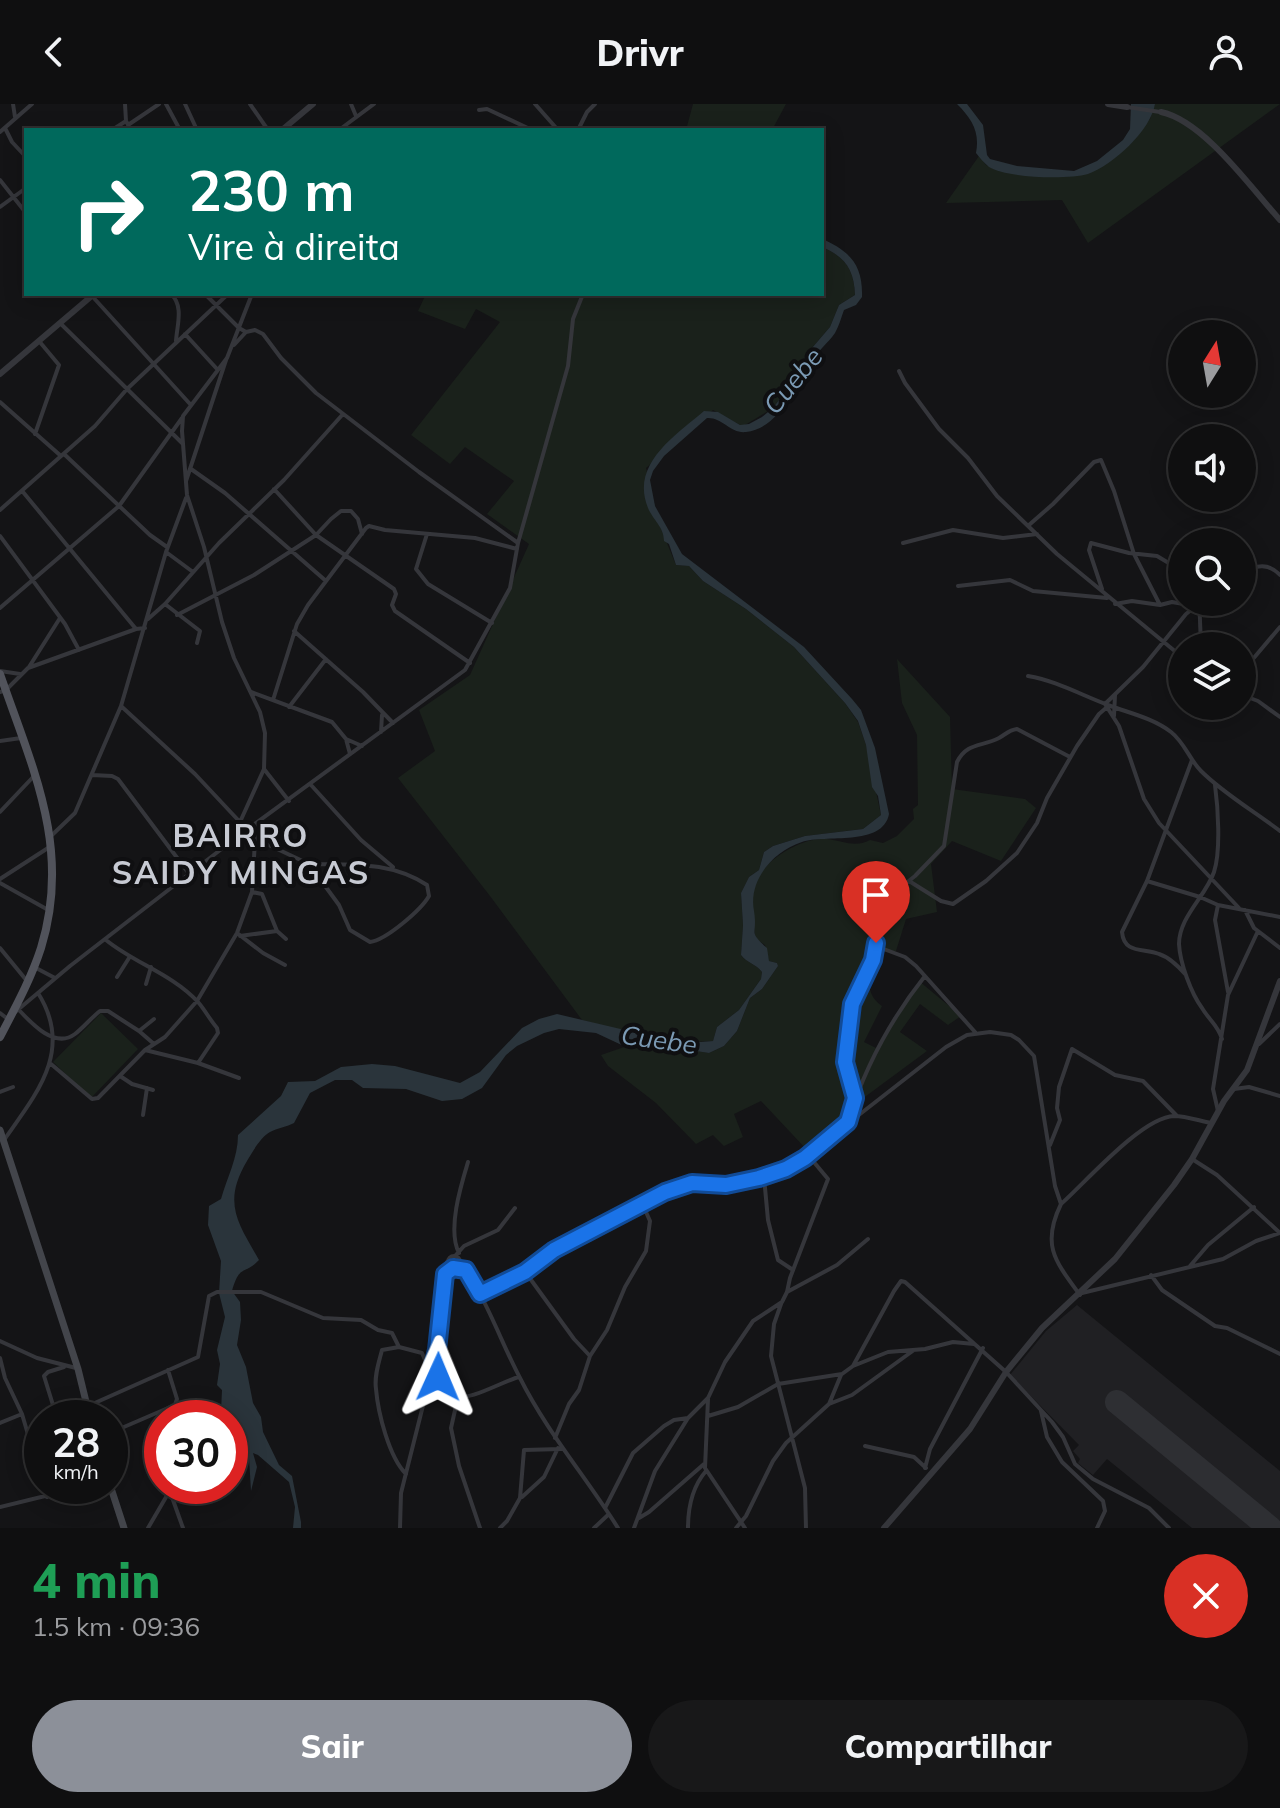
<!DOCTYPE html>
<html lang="pt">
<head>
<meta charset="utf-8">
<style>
	:root { --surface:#0f0f10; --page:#181819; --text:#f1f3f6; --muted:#9b9c9f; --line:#2f2f30; --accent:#8c9099 }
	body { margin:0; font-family:Mulish,sans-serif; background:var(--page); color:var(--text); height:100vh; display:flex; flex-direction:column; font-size:30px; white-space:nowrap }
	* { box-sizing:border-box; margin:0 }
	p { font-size:26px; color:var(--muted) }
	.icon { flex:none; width:44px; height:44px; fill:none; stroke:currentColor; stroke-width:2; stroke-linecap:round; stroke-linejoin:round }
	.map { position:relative; height:1424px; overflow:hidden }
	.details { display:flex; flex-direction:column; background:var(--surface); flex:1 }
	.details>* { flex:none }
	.top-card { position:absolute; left:24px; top:24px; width:800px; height:168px; border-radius:0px; box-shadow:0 4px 20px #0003,0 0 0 2px var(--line); background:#00695c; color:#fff; overflow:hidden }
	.needle { width:52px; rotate:11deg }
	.controls { position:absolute; left:1168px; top:216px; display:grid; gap:16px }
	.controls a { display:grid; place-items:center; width:88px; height:88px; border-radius:50%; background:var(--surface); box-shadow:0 4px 20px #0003,0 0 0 2px var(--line); font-size:40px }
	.speed { position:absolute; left:24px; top:1296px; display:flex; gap:16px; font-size:40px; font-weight:700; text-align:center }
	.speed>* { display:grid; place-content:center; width:104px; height:104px; border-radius:50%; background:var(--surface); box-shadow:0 4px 20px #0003,0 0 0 2px var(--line); line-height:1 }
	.speed small { font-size:20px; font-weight:400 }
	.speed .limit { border:12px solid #d22; background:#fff; color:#111 }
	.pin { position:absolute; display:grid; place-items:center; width:68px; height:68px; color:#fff; margin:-82px -34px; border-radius:50% 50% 50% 0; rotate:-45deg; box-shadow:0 0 8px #0007 }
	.pin .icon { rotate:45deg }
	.me { position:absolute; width:88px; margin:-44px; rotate:1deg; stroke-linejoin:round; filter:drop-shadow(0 0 6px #0008) }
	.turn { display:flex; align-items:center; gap:28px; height:168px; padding:0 32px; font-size:36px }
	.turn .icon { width:104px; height:104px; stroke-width:2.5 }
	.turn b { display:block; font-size:56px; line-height:68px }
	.round { display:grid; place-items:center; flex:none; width:84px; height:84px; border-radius:42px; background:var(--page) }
	.head { display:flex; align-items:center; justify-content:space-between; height:136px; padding:0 32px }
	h1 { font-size:48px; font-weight:800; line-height:60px; color:#1e9e55 }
	.cta { display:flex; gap:16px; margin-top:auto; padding:16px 32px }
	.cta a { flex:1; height:92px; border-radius:48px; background:var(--accent); color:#fff; font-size:32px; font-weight:800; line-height:92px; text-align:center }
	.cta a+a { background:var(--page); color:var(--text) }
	header { display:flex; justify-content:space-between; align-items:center; height:104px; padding:0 32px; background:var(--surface); font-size:36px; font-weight:800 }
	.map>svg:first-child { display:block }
	.built { fill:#202023 }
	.green { fill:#1a211b }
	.water { fill:#2a343b }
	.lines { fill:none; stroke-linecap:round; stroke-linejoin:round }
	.runway { stroke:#2e2f33; stroke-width:24 }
	.minor { stroke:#35363b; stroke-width:4 }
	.tertiary { stroke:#35363b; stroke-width:6 }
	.secondary { stroke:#43454b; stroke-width:7 }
	.primary { stroke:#51535b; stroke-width:8 }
	.route-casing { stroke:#114b97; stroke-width:20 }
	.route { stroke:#1a73e8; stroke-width:14 }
	.labels { text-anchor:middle; stroke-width:8; stroke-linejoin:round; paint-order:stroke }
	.water-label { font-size:26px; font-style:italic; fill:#7b9ab4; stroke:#0f0f11 }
	.district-label { font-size:32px; font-weight:bold; letter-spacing:2px; fill:#c7cad3; stroke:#0f0f11 }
</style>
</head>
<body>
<header><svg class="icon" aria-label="back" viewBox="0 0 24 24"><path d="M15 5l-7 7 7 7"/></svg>Drivr<svg class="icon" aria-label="person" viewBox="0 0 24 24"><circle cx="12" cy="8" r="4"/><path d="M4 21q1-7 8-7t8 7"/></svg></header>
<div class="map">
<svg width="1280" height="1424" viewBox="0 0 1280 1424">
	<rect width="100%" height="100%" fill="#141416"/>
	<path class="built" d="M1077,1201L1280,1367V1424H1192L1107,1355L1093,1371L1078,1359L1080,1355L1073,1347L1079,1341L1010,1271L1046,1227Z"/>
	<path class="green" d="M693,0H786L772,26H686Z
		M1155,0H1280L1088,139L1062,96L946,99L979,52L986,61L999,67L1062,73L1090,69L1150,15Z
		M822,143C845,153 854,165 855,191L839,201L830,223L806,251L788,284L773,304L745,321H740L713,306L646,364L659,420L676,461L689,462L703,477L746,505L794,543L845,599L858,618L866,641L881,711L863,725L805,732L773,742L764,748L759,766L749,773L741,789L743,821L741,851C747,859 756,860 762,868L761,875L739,906L717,923L713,937C670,941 623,927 582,916L490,792L398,674L435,647L419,606L470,571L529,440L487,410L514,377L465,343L450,360L411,331L500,218L476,205L465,225L418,207L426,190H822Z
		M897,555L950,613L952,685L1025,695L1036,704L1001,757L952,737L931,760L937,808L906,815L896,847L880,848L871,854C868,872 865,891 882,902L864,938L878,945L919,877L961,912L948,921L920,900L900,928L927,947L858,998L807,1046L761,997L734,1010L743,1033L724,1042L713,1031L696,1040L656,999L608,962L601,951L630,941L644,939L709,949L724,942L737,927L750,894L762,885L778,862L777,859L769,857L765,841L756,835C754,829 751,793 753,785C758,759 802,732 827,735C843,737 855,744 870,736L883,739L897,732L914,715L913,705L918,701L917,631L902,599Z
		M101,909L138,945L91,994L53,958Z"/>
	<path class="water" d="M957,0H967L983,21L987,51L990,55L1017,62L1074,67L1097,57L1123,36L1130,25L1131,0H1155C1151,26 1113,61 1088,70C1067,76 1007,74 989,63C984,59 980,54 976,49C980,28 972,15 957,0Z
		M822,135C850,147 863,161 862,193L856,201L844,206C841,214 839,222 835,229C828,239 818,247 811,257C795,282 780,324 746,328C731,330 722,313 707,314L664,352L653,367L650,376L655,402L682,450L804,543L852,595L861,606L875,644L889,710C883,743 825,730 802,738C773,747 748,777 754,807C758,832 747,826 767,844L769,857L777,859L778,862L762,885L750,894L737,927L724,942L709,949L644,939L626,943L596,929L559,925L544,929L517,942L506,951L482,984L462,995L442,997L406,985L363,984L352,976H335L310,989L294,1019C287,1023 277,1024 270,1028C260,1034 253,1047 247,1057C222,1099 238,1119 259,1156C244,1172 240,1159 232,1187L240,1198L241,1216L237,1241L246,1263L253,1299L261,1313L263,1328L279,1361L292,1372L301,1418V1424H293L295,1403L289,1378L258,1351L253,1349L257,1363L251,1387L249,1353C237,1343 230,1331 230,1314H225L221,1308L222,1286L217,1281L220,1260L217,1246L225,1213L219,1189L221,1157L208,1121L209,1102L221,1095C227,1073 238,1054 238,1031L281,992L288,978L315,977L341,963L372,960L395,962L460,979L480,968L522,924L539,915L557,910L646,931L701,938L713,937L717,923L739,906L761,875L762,868C756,860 747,859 741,851L743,821L741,789L749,773L759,766L764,748L773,742L805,732L863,725L881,711L878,692L872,683L866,641L858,617L845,599L794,543L746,505L703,477L689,462L676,461L669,440L664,437C664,423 653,416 648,404C630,360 675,332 704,307L718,308L740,321L749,320L762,313L773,304L788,284L806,251L830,223L839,201L855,191C854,165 845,153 822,143Z"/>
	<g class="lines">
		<path class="runway" d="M1117,1298L1270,1424"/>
		<path class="minor" d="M13,0L15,13
			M125,0L126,17L131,26
			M166,0L180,26
			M185,0L197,26
			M250,0L268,26
			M351,0L356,12
			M535,0L558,26
			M1127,3L1160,8
			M479,6L487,5L532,26
			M128,21L159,0
			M5,24L12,38L26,53
			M112,26L126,17
			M339,26L374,0
			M578,26L587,8L595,0
			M0,28L32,0
			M0,76L26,109
			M0,103L26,84
			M171,190C184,202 177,221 176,237
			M205,190L239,224L246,228L255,226L263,230L281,254L316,289L419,368L518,439
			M92,192L190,300
			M60,219L182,339
			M185,230L217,265
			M234,241L246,228
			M899,267L905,279L939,325L968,354L997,392L1057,450L1182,553
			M0,298L61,352
			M35,330L59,261L39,237
			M64,350L150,431L167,443
			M191,365L225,389L326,477
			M186,377L226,256
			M274,385L316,431L394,485L396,490L392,501L395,507L470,559
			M23,388L136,525
			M0,406L95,322L127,285L228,190
			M1029,421L1053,400L1094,358L1101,356L1114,387L1134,450L1160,501
			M427,430L416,465L428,480L492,519
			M0,432L65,520L79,546
			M903,439L953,426L1003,434L1037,430
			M166,448L193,468
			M1242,470C1255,461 1268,458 1280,471
			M958,482L1010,476L1033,487L1107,494
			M1102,485L1089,446L1091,439L1129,449L1157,452L1182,467
			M1201,498L1186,510L1143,563L1105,600L1119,622L1144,695L1159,719L1239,804
			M165,500L200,527L197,539
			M1115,500L1132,497L1160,501L1172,498L1195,502
			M1198,500C1202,514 1198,527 1203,542
			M0,504L119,402L182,314
			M177,511L254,471L316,431L331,415L341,407H351L358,415L362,430
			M148,515L165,500L219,439L284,376L343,310
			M294,527L363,588L393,619
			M29,563L60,514
			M0,567L20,570
			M1242,568L1280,523
			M1028,572C1057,577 1081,591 1108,601C1129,609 1153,614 1171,628C1185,639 1189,655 1201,667C1224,690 1254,707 1280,727
			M0,588L6,586L28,564L136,525L145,524
			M251,588L332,618L346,635L350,650
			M1242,591L1258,597L1280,613
			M273,596L297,520L308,501L366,424L369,422L385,426L475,434L517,445
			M121,602L195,670L239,717
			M289,603L326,555
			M1114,612L1115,591
			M381,628L382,611
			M346,635L362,642
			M0,637L21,634
			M264,665L289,697
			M92,671L112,672L118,675L190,771
			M311,681L361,736L393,763
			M1215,681C1218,703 1221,747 1214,768C1206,792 1179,813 1179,840C1180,859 1191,889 1202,904C1209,916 1218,921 1222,935
			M0,708L34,672
			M51,732L75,709L121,602L166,448L186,394
			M237,732L240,718L264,665L265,629L260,608L234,554L222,518L204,443L187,391L182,327L183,312L227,254L252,190
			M256,735L309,760L339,801L350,826L370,838C386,836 421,806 429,792L427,781C390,757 352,761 309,760
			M0,775L48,744
			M909,777L941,797L953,800L986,777L1017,749L1037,719L1047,694L1077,642L1099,610L1106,604
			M1147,777L1200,793L1218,801L1280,813
			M0,779L50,807
			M252,788L262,790L277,827L286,835
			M1218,801L1215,816L1228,888
			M1245,806L1254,824L1280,844
			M237,829L263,849L285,861
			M240,832L277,827
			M106,836C134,859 172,870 198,898C205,906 210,916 217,924L218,929L198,959
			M0,844L27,877
			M36,864L55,874
			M1186,871C1179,863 1169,853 1159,850C1143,844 1124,850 1122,828L1147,777L1192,656
			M117,873L129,854
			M146,880L151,863
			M19,906C32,920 55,945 75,930C84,923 91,914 100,907H108L139,927L154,915
			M0,909L9,916
			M14,909L70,862L237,733L465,566L510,484L518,439L568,262L573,215L583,190
			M139,927L154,940
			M975,928L916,862L905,853L881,844L874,809L881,799L915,772L944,742L957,658C967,638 982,643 999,634C1006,630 1009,626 1017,625L1070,653
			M1259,940L1280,920
			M51,960L92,995L98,994L145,946
			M120,972L132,980L153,986
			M239,974L198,959L145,946L165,933L197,897L237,829L252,788L256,719
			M1234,985L1249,983L1280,992
			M0,988L13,983
			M855,994L845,961L849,925L854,894L873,856L876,838
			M1218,1007L1213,985L1228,891L1258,827
			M143,1011L147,984
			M848,1017C865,963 890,916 925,872
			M4,1036C37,989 74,946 38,889
			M1050,1041L1060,1016L1057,1004L1059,983L1072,945L1115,971L1143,977L1177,1012
			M1192,1055L1217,1071L1280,1129
			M764,1073L768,1116L778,1156L793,1166
			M1061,1100C1041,1141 1055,1157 1080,1191
			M459,1149C447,1126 461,1081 468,1058
			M448 1158a6 6 0 1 1 12 0a6 6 0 1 1-12 0Z
			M455,1152L464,1142L498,1126L515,1104
			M460,1158C486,1193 500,1236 520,1274C547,1328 586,1373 618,1424
			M1190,1162L1208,1141L1254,1103
			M526,1169L574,1235L590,1252
			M1151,1171L1162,1186L1215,1222L1227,1224L1280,1250
			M787,1188L790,1174L828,1075L808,1051
			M1082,1189L1223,1155L1256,1137L1280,1129
			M480,1190L525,1168L554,1146L665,1088L692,1079L726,1081L759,1074L796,1060L946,943L967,931L990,928L1011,931L1019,936L1034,952L1055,1082L1061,1100C1085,1079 1142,1013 1174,1012C1186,1012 1200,1017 1211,1019
			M781,1200L774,1220L771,1252L805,1384L806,1424
			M0,1237L37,1254L76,1264
			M399,1243L382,1246C379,1258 374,1272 376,1285C378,1309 389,1353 406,1370
			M0,1254L5,1274L22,1310L42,1378
			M853,1262L894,1187L901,1177L905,1178L1006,1268L1052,1318L1063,1333L1075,1360L1093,1375L1149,1404L1169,1424
			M458,1293L451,1324L459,1362L480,1424
			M708,1295L705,1364L745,1424
			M829,1300L852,1291L914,1246
			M88,1302L198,1253L209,1192L217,1188H261L323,1214L361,1216L378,1226L392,1229L399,1243L422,1249L431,1270C442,1275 446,1288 456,1292C468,1298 503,1277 519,1273
			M1041,1307L1047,1333L1062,1358L1103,1397L1105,1407L1097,1424
			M708,1312L738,1303L778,1280L842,1270L853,1262L888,1248L925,1245L953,1238L974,1240
			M57,1314L44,1272L48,1268L64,1263
			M0,1319L22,1310
			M110,1329L175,1301L177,1295L168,1266
			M555,1334L569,1300L579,1286L590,1252L607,1226L625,1183L646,1147L650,1117L642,1099
			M865,1342L914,1353L926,1364
			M158,1347L162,1366
			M925,1364L930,1345L983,1244
			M43,1382L47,1393
			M168,1382L183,1424
			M522,1393L544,1373L558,1344
			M0,1403L86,1382
			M605,1404L633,1349L664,1322L674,1316L688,1314L708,1294L725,1258L753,1217L782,1198L787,1188L837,1161L868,1135
			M639,1414L649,1408L704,1360
			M148,1424L169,1388
			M400,1424L401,1389L437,1246L447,1158
			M500,1424L507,1417L520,1394L524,1346L561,1345
			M594,1424L609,1410
			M634,1424L655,1367L688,1314
			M688,1424C688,1403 692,1383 706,1367
			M736,1424L746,1412L773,1357L786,1339L829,1300L841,1271"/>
		<path class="tertiary" d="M1108,0L1127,3
			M1161,8C1204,17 1251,84 1280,116
			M282,26L313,0
			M0,270L94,190
			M884,1424L970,1325L1006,1268L1042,1224L1115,1155L1174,1081L1192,1055L1224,997L1247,966L1280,877"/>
		<path class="secondary" d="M0,1026L78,1265L90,1314
			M110,1381L124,1424"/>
		<path class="primary" d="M0,570C32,663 72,744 41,844C31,875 15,904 0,933"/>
	</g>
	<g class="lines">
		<g class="route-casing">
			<path id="route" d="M438,1273L431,1270L437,1246L445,1170L453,1164L466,1166L480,1190L525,1168L554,1146L665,1088L692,1079L726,1081L759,1074L786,1065L805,1054L848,1018L855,994L845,958L852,900L873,856L876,839"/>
		</g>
		<use href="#route" class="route"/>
	</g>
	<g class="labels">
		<g class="water-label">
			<text transform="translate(793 277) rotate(-51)" y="9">Cuebe</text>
			<text transform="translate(659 936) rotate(8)" y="9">Cuebe</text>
		</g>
		<g class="district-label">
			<text x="241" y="743">BAIRRO<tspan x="241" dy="37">SAIDY MINGAS</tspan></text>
		</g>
	</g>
</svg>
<div class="controls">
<a><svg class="needle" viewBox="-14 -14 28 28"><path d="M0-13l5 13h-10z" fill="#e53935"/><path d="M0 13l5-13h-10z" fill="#9b9c9f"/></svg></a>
<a><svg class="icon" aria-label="sound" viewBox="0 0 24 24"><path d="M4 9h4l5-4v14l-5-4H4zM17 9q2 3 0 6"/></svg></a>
<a><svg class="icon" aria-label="search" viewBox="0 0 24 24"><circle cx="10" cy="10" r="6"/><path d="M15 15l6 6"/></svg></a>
<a><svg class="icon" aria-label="layers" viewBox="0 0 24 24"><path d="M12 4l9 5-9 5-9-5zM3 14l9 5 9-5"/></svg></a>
</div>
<div class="speed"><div>28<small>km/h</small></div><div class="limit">30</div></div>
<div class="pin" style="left:876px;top:839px;background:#d93025"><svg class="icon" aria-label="arrive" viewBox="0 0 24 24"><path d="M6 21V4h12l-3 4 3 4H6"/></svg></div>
<svg class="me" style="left:438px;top:1273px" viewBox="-20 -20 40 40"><path d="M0-17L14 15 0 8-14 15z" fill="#1a73e8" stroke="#fff" stroke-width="4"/></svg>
<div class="top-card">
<div class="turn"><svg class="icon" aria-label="right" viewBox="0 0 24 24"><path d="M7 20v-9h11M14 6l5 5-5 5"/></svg><div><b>230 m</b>Vire à direita</div></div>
</div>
</div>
<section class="details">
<div class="head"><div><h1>4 min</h1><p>1.5 km · 09:36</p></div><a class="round" style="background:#d93025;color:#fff"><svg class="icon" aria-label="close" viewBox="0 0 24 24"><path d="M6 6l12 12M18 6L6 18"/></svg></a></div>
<div class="cta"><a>Sair</a><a>Compartilhar</a></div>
</section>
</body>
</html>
